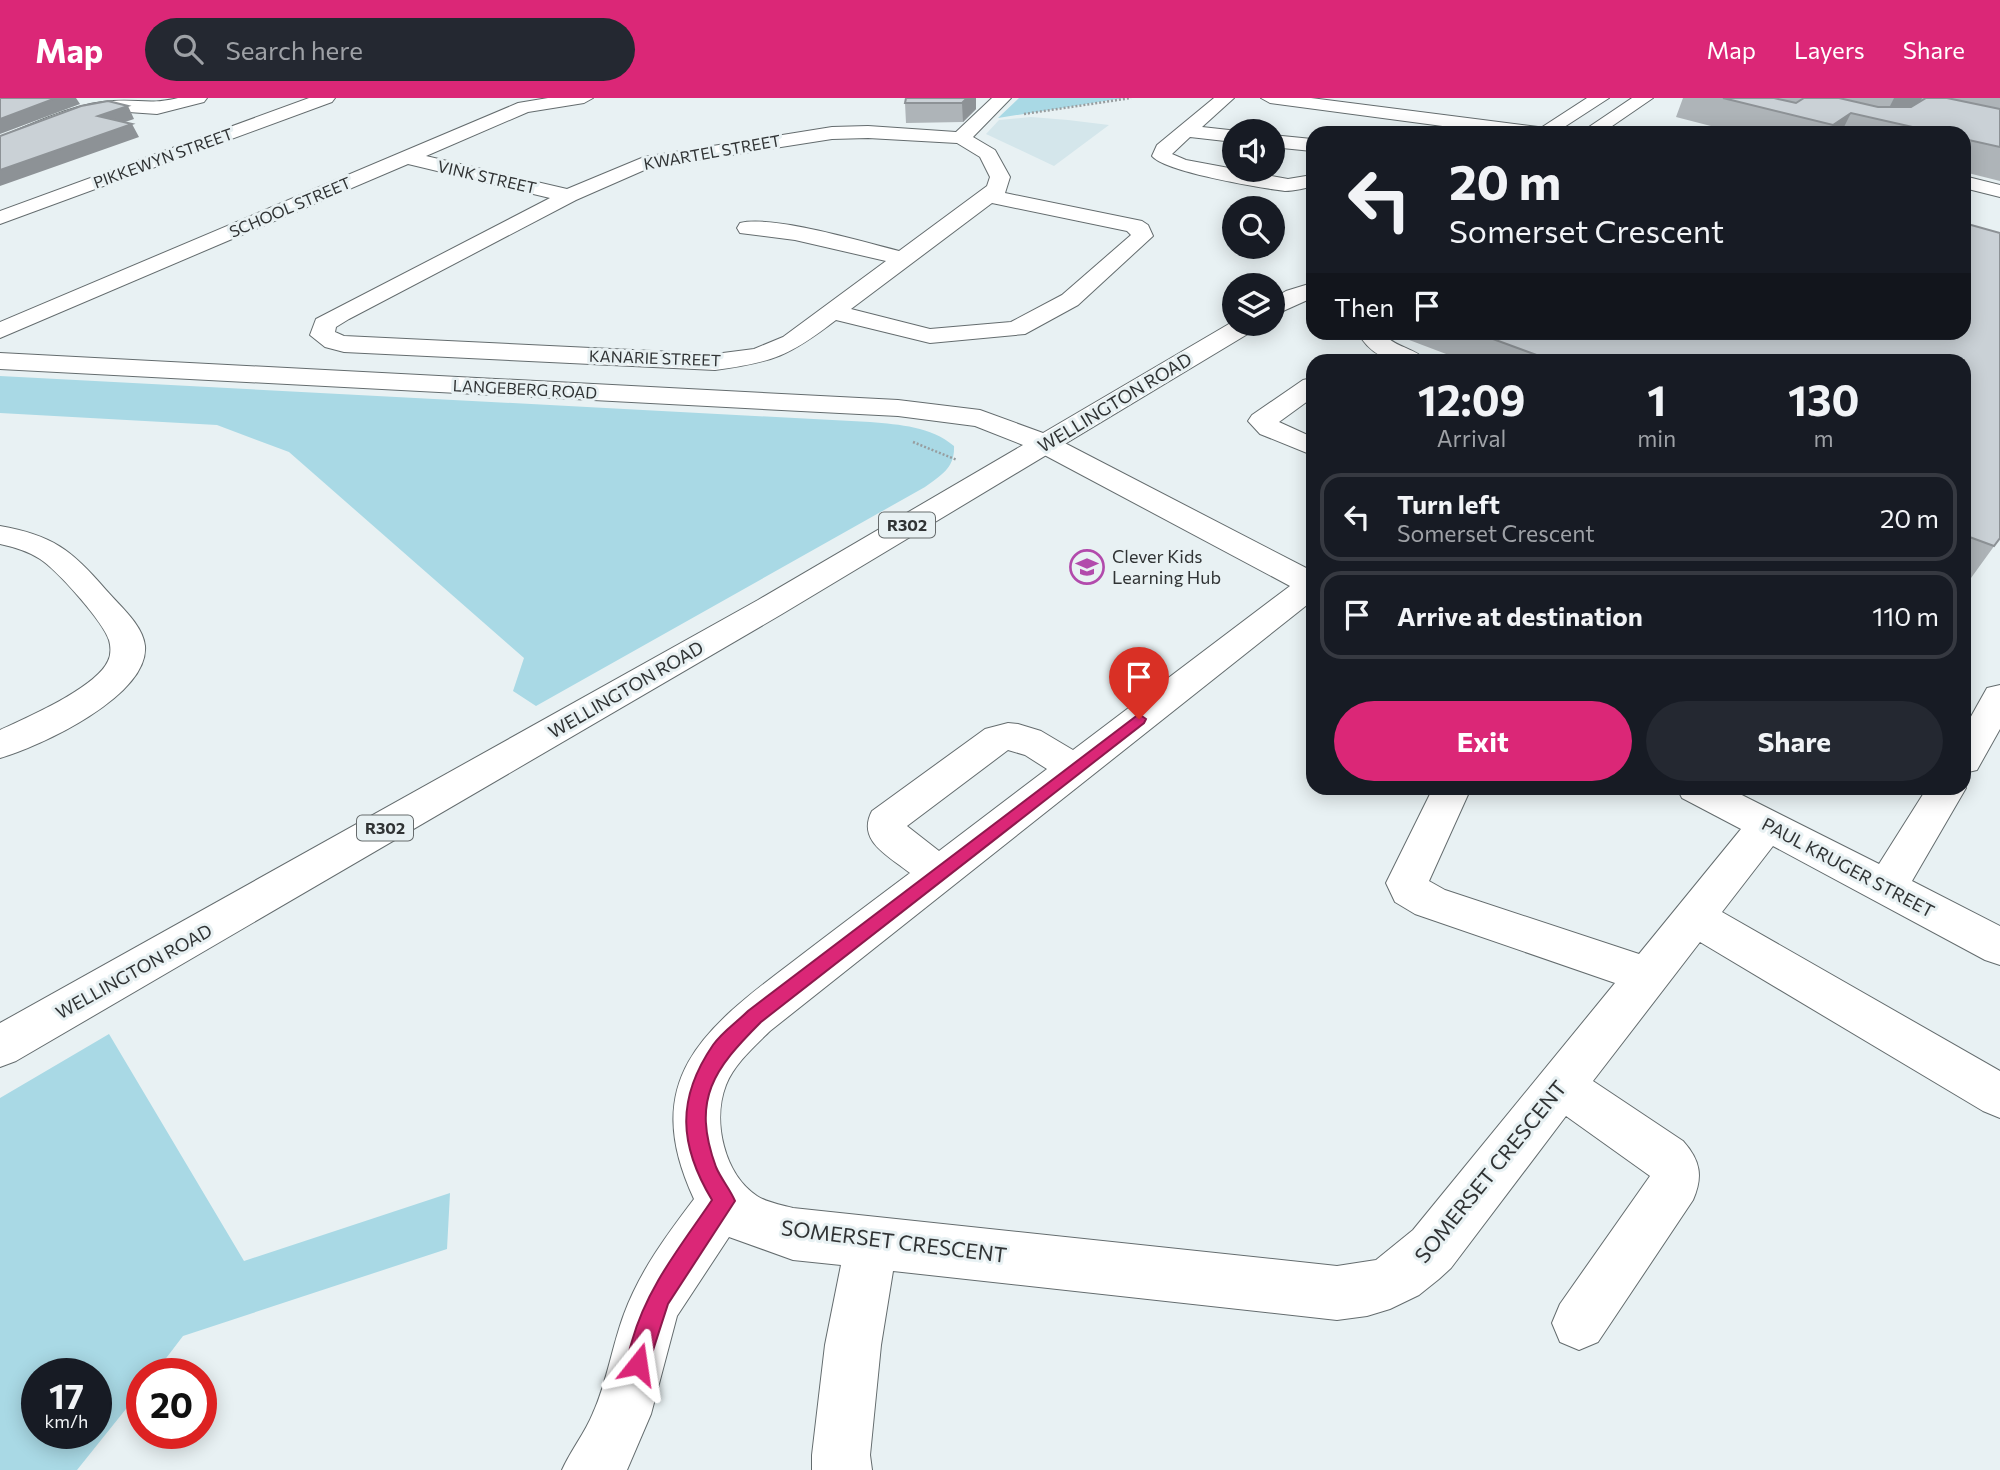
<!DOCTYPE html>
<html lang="en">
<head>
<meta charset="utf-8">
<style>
	:root { --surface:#171b24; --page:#242831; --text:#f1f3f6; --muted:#9ea1a6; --line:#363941; --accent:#db2777 }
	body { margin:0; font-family:Commissioner,sans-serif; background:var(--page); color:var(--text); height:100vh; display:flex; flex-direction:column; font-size:26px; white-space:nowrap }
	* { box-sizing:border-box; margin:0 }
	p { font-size:23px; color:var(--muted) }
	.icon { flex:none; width:38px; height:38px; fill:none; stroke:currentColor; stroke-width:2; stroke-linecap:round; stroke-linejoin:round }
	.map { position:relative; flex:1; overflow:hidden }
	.side { position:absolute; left:1306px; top:256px; width:665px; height:441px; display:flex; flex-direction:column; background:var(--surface); border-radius:21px; box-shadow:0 4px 18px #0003 }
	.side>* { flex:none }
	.top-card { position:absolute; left:1306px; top:28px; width:665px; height:214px; border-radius:21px; box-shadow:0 4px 18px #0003; background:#171b24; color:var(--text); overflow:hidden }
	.fabs { position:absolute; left:1222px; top:21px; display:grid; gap:14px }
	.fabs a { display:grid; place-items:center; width:63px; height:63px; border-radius:50%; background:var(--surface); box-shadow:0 4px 18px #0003; font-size:35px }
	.speed { position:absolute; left:21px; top:1260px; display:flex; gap:14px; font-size:35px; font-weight:700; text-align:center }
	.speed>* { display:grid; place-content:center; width:91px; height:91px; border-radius:50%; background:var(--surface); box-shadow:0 4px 18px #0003; line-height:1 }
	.speed small { font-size:18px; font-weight:400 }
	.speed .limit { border:10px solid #d22; background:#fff; color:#111 }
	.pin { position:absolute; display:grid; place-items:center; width:60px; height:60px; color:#fff; margin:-72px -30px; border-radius:50% 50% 50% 0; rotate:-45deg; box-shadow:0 0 7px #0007 }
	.pin .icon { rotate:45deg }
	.me { position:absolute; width:77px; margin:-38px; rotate:15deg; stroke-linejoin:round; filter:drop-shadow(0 0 5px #0008) }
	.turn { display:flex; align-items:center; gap:24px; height:147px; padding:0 28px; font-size:32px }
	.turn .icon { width:91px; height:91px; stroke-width:2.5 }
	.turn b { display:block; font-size:49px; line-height:60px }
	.then { display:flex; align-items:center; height:66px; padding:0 28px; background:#0003; gap:14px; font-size:26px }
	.eta { display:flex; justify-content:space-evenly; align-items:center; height:119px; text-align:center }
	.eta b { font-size:42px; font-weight:700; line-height:49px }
	.primary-button { display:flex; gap:14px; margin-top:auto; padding:14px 28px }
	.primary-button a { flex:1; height:80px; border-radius:42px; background:var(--accent); color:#fff; font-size:28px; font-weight:700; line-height:80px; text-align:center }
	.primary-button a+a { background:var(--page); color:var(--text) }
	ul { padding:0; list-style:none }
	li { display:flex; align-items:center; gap:21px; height:88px; margin:0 14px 10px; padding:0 14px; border:4px solid var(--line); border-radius:21px }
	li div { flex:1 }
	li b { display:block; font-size:26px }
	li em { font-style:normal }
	header { display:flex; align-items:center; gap:42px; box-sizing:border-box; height:98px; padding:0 35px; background:var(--accent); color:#fff }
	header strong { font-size:33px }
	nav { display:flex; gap:38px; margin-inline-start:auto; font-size:24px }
	.search { width:490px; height:63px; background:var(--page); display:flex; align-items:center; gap:18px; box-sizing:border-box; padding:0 24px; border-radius:38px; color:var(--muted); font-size:26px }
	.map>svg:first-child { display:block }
	.built { fill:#d4e6eb }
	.green { fill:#a9d9e5; fill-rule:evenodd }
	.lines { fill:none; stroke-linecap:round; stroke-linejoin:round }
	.minor-casing { stroke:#646c6e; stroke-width:2 }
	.major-casing { stroke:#646c6e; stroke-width:2 }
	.path { stroke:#979d9f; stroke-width:2.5; stroke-dasharray:2 2; stroke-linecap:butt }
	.minor { fill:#fff; fill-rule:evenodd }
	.major { fill:#fff; fill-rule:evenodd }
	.wall { fill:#aeb4b8 }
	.shaded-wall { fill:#8d9296 }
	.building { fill:#cad1d6; stroke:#8d9296; stroke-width:2 }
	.route { fill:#db2777; stroke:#8e194d; stroke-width:2 }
	.labels { text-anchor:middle; stroke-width:6; stroke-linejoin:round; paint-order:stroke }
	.far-street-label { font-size:16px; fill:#303334; stroke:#e8f1f3 }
	.shield { fill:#e8f1f3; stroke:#676c6d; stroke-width:2 }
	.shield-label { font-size:16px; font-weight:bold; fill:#303334 }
	.street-label { font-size:18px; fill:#303334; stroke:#e8f1f3 }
	.poi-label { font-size:18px; fill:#303334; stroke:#e8f1f3; text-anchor:start }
	.near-street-label { font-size:21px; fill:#303334; stroke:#e8f1f3 }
</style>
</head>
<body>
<header>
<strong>Map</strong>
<div class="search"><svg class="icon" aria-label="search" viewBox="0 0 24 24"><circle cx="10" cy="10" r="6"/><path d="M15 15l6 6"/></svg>Search here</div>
<nav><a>Map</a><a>Layers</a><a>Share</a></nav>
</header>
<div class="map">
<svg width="2000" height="1372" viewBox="0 0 2000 1372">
	<rect width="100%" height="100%" fill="#e8f1f3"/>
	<path class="built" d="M1031,19L1068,22L1109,27L1054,68L986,36L999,22Z"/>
	<path class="green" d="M1019,0H1124L998,20Z
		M0,278L870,324C901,327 930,328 954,348C955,370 941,377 925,389L536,608L513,593L524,560L289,354L217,327L0,315Z
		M109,936L244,1163L450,1095L447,1151L183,1238L154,1276H142V1291L77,1372H0V1000ZM37,1276H96V1335H37Z"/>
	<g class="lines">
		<g class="minor-casing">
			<path id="minor" d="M178,0H207L204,4L157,16L114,13L87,18L0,52V39C36,25 74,5 113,3C139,1 150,7 178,0Z
				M309,0H335L332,4L0,126V113Z
				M548,0H593L584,5L528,14L426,58L567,91L644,59L832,29L868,28L956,34L992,0H1011L973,39L995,52L1010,79L1005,95L1142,123L1148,127L1153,138L1078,207L1025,236L930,245L836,222C789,258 774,264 715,272L344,254L325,249L310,237L316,221L550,100L408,66L0,240V224L518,5ZM868,40L957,45L980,59L990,79L987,88L899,153C863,144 774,117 740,125L737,130L740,135L795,142L886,163L783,239L754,251L715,256L344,238L335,234L336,229L349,221L576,102L649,70L832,41ZM992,105L1127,133L1131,137L1062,197L1011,224L930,231L851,211Z
				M1214,0H1234L1202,29L1238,33H1234V44L1190,39L1172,56L1186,62L1288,81L1312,77V89C1304,90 1294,93 1285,93C1261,90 1165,74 1152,58L1157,47Z
				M1261,0H1311L1538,29L1547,35H1495L1270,5Z
				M1272,37L1312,41V53L1272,49Z
				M1964,78L2000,87V99L1964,90Z
				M1364,234H1389L1387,239C1398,250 1417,251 1425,262C1398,264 1378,264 1361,240Z
				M1312,280V300L1279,324L1312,339V357L1260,336L1248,323L1252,317L1303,282Z
				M1045,338L1055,340L1312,473V503L770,933C755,948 734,966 726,987C712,1023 724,1076 757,1098C768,1105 782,1107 793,1110L1337,1168L1376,1162L1413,1132L1615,885L1415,816L1395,804L1386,785L1433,690H1471L1429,783L1445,792L1639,856L1741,731L1682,700L1677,690H1728L1879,766L1927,690H1964V685L1966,690L1912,783L2000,828V867L1985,862L1773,748L1722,814L2000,973V1020L1983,1013L1700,844L1593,983L1683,1043C1701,1063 1703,1079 1693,1102L1598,1244L1579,1252L1560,1244L1552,1225L1560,1206L1650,1078L1566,1018L1451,1170L1439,1181L1419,1197L1390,1211L1367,1218L1337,1222L893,1173L881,1247L870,1357L872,1372H812V1357L825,1247L841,1167L793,1162L729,1139L677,1218L651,1316L627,1372H562C571,1352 585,1335 593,1315C607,1284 612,1248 624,1216C640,1173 666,1138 694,1101C639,983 702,932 791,865C830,835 870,805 910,775C889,758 856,743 872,713L985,631L1008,625L1018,626L1041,633L1073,652L1290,488L1035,352L1031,346L1035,340ZM1008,652L1025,657L1047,671L939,753L907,728Z
				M0,428C52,437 72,452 106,492C119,507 143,527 145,548C149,598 39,649 0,660V632C26,620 96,590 108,563C111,557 111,549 109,542C103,523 57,472 40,461C28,453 14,449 0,446Z
				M2000,587V631L1977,672L1964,675V631L1987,590Z"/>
		</g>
		<g class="major-casing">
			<path id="major" d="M1587,0H1609L1555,35H1533Z
				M1632,0H1653L1602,35H1580Z
				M1312,185V200L1272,218V201L1286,193Z
				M1234,223V226H1259L1256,231L782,516L16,963L0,969V925L758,502L1023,347L975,328L898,318L0,271V255L898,302L980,312L1043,335Z"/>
		</g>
		<path class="path" d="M1024,16L1131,0
			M913,344L957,362"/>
		<use href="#minor" class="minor"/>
		<use href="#major" class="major"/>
	</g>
	<path class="wall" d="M976,0V11L963,24L906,25L905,5Z
		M1683,0H2000V83L1964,74V35H1738L1676,19Z
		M1397,234H1964L2000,440L1971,480L1964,477V262H1462L1396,237Z"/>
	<path class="shaded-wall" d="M56,0H76L80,6L0,36V21Z
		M967,0H976V11L963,24L962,5Z
		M1894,0H1922L1918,9L1883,22Z
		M128,8L134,21L104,31L98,18Z
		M1851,15L1841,35H1829L1833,27Z
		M132,26L139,39L0,88V72Z"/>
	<path class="building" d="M0,0H56L0,21Z
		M906,0H967L962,5H905Z
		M1723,0H1774L1796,5L1804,0H1839L1878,9H1911L1926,0H1947L2000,11V49L1964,41V35H1939L1851,15L1833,27Z
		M108,3L128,8L98,18L132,26L0,72V38L81,8Z
		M1964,125L2000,135V440L1994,448L1964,437V262H1550L1474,234H1964Z"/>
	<path class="route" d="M1139,616L1146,621L1144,625L761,924C714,971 691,1001 716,1069C721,1081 730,1091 735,1103L668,1206L646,1274L638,1277L630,1274C625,1263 629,1254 632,1243C647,1189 681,1148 712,1102C679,1047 676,1001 713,947C722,934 737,924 748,913Z"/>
	<defs>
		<g id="school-ring" transform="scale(1.75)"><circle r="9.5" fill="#e8f1f3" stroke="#b24aac" stroke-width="1.5"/><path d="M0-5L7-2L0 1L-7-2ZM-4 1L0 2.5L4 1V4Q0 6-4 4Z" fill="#b24aac"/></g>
	</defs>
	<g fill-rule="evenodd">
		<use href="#school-ring" x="1087" y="469"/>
	</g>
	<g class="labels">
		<g class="far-street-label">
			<text transform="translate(712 54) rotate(-10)" y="6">KWARTEL STREET</text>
			<text transform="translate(163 60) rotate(-20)" y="6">PIKKEWYN STREET</text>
			<text transform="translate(487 79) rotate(13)" y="6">VINK STREET</text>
			<text transform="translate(290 109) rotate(-23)" y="6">SCHOOL STREET</text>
			<text transform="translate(655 260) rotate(2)" y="6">KANARIE STREET</text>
			<text transform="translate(525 291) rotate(3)" y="6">LANGEBERG ROAD</text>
		</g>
		<g class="shield">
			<rect x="879" y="414.5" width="56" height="25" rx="5"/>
			<rect x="357" y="717.5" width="56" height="25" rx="5"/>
		</g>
		<g class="shield-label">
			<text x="907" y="433">R302</text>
			<text x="385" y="736">R302</text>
		</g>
		<g class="street-label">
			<text transform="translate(1115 305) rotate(-31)" y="6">WELLINGTON ROAD</text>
			<text transform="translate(626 592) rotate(-30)" y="6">WELLINGTON ROAD</text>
			<text transform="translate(1848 770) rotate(28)" y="6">PAUL KRUGER STREET</text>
			<text transform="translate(134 874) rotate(-29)" y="6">WELLINGTON ROAD</text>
		</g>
		<g class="poi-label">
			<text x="1112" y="465">Clever Kids<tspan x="1112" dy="21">Learning Hub</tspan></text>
		</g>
		<g class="near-street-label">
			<text transform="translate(1491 1074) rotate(-51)" y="7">SOMERSET CRESCENT</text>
			<text transform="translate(894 1144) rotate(7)" y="7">SOMERSET CRESCENT</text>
		</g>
	</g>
</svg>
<div class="fabs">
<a><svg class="icon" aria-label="sound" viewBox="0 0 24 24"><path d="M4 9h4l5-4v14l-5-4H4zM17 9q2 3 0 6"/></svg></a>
<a><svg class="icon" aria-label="search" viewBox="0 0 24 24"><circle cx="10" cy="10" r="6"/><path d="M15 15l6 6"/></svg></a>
<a><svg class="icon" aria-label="layers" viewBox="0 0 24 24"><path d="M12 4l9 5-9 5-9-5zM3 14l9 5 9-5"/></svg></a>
</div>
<div class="speed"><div>17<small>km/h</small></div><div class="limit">20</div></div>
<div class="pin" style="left:1139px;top:621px;background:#d93025"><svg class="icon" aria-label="arrive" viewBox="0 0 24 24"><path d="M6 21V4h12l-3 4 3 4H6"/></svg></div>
<svg class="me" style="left:638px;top:1266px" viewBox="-20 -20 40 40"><path d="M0-17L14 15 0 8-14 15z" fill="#db2777" stroke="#fff" stroke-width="4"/></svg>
<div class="top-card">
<div class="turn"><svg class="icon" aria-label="left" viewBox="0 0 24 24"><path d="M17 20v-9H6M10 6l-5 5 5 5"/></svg><div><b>20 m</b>Somerset Crescent</div></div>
<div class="then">Then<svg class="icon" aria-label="arrive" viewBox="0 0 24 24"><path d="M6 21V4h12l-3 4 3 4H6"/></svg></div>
</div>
<section class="side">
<div class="eta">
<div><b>12:09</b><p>Arrival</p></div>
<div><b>1</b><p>min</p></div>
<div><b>130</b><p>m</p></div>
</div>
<ul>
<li><svg class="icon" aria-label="left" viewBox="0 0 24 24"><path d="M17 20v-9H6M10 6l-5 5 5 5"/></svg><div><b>Turn left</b><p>Somerset Crescent</p></div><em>20 m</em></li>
<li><svg class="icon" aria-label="arrive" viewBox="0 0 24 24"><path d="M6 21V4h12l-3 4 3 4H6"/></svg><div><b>Arrive at destination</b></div><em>110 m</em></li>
</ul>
<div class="primary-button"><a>Exit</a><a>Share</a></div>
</section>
</div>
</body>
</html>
